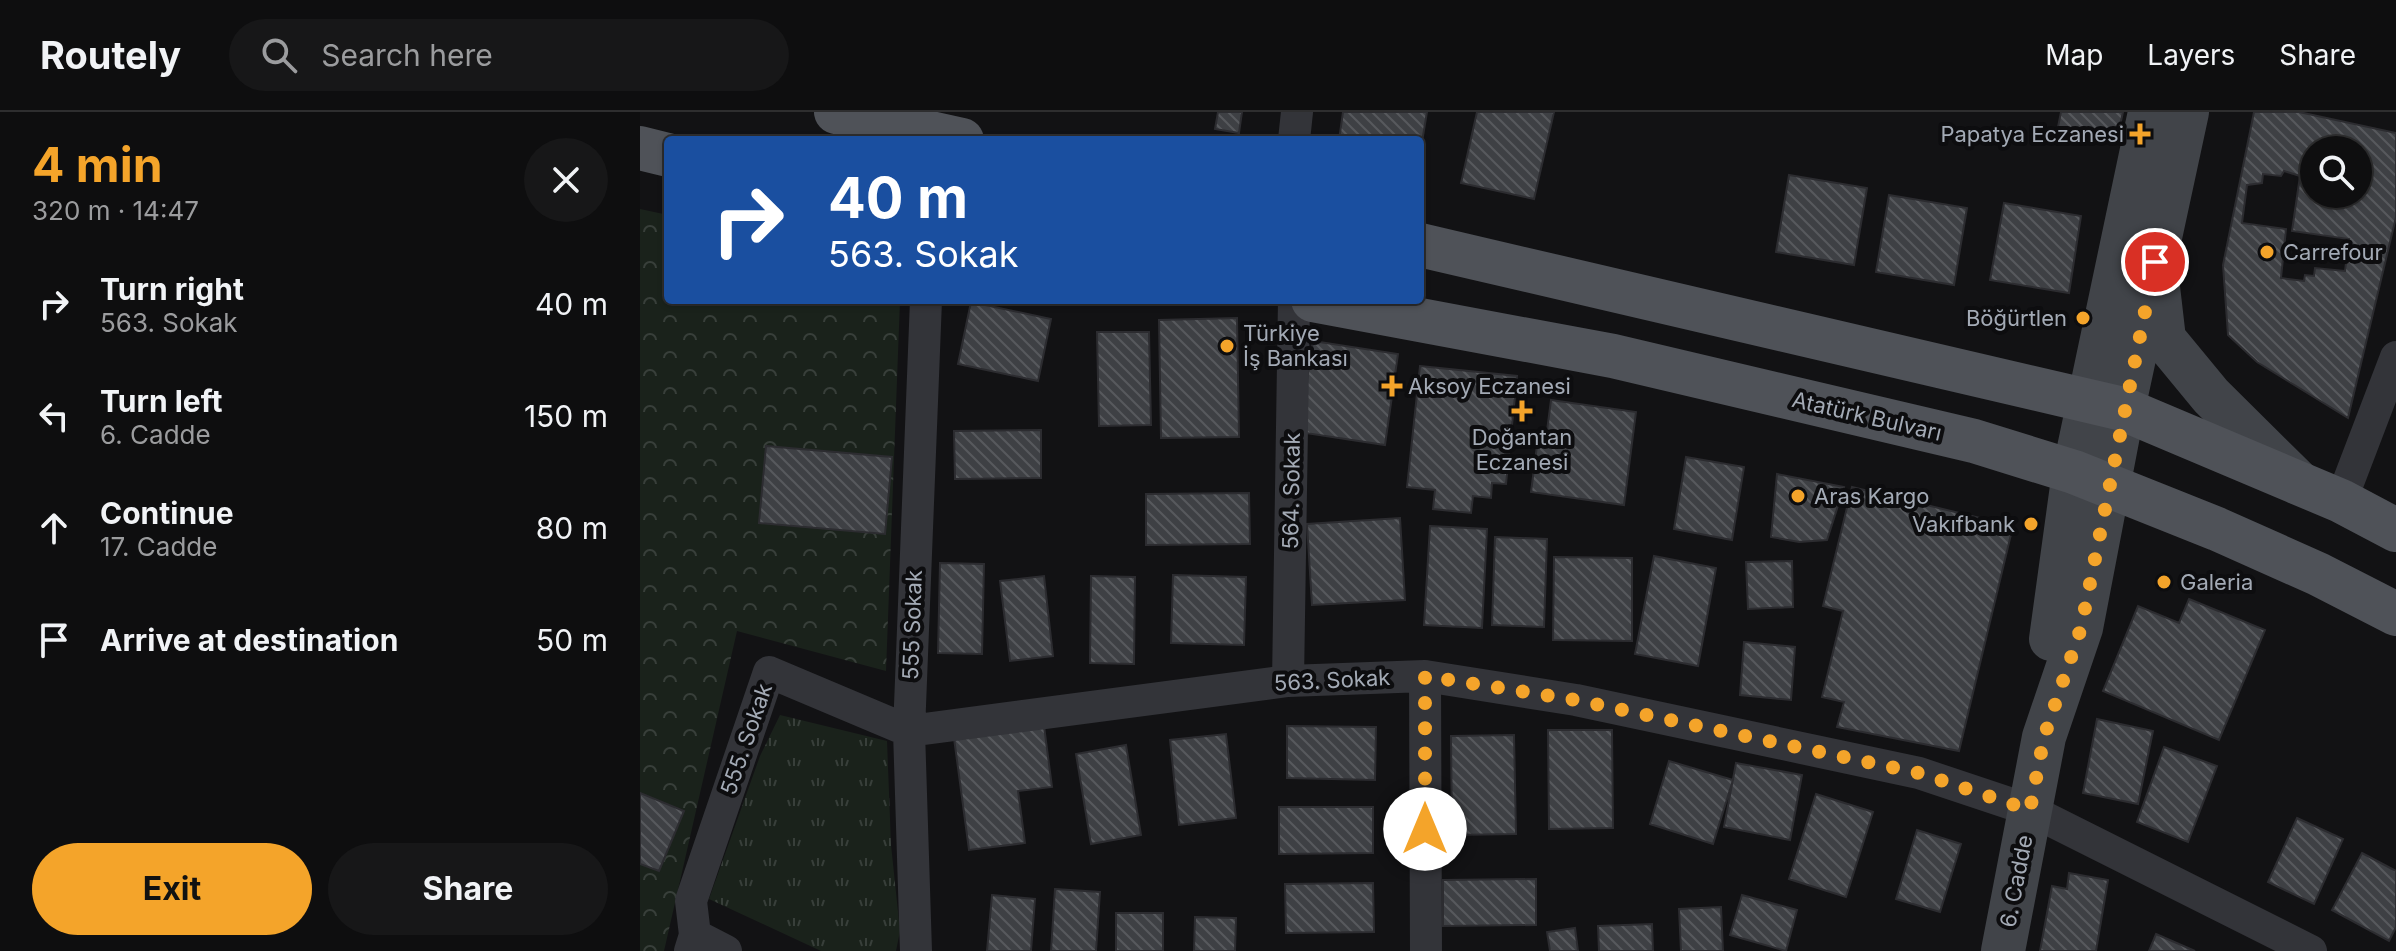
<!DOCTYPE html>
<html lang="en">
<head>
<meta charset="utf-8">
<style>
	:root { --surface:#0e0e0f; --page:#171718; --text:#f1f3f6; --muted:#9b9c9e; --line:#2e2e2f; --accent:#f4a42a }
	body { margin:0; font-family:Inter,sans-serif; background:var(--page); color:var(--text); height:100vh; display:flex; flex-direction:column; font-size:30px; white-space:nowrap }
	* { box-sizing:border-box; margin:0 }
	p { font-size:26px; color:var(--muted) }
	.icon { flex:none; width:44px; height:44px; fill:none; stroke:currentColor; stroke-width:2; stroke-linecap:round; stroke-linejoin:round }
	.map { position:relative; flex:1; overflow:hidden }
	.details { display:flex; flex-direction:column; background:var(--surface); width:640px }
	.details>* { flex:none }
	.top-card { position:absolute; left:24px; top:24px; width:760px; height:168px; border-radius:8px; box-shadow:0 2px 6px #0004,0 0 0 2px var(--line); background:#1a4fa0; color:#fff; overflow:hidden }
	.fabs { position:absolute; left:1660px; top:24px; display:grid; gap:16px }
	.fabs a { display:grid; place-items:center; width:72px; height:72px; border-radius:50%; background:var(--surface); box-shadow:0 2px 6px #0004,0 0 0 2px var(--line); font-size:40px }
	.pin { position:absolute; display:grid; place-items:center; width:68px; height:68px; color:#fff; margin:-34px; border:4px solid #fff; border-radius:50%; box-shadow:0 2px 8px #0007 }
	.me { position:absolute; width:88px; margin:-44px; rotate:0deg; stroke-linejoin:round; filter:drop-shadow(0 0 6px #0008) }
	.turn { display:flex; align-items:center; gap:28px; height:168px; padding:0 32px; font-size:36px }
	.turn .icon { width:104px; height:104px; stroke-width:2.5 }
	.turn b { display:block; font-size:56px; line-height:68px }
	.round { display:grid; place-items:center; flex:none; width:84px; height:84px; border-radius:42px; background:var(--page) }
	.summary { display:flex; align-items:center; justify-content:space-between; height:136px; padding:0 32px }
	h1 { font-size:48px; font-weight:700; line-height:60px; color:var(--accent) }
	.action { display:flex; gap:16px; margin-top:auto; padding:16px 32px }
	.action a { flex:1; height:92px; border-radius:48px; background:var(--accent); color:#111; font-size:32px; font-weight:700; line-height:92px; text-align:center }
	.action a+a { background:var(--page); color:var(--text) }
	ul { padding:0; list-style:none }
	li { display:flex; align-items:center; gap:24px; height:112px; padding:0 32px }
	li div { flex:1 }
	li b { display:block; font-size:30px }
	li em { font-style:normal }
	header { display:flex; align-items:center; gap:48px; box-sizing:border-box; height:112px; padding:0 40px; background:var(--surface); border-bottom:2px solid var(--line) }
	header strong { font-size:38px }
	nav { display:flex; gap:44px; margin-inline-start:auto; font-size:28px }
	.search { width:560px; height:72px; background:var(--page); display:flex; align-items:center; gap:20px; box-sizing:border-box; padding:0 28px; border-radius:44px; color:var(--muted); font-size:30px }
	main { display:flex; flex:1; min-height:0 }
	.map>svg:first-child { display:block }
	.grass { fill:url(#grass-tufts) }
	.forest { fill:url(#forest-crowns) }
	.building { fill:url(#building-back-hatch); stroke:#2c2c30; stroke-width:2; fill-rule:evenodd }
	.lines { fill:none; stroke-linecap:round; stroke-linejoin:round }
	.street { stroke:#333439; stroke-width:32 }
	.secondary { stroke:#414449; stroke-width:44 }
	.primary { stroke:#4f5258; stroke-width:44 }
	.route { stroke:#f4a42a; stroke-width:14; stroke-dasharray:0 25.2 }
	.poi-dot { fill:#f4a42a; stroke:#0d0d0f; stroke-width:3 }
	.labels { text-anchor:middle; stroke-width:8; stroke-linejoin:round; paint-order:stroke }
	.poi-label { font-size:22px; fill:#a3aab5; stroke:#0d0d0f; text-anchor:start }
	.street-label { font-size:22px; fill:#a3aab5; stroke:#0d0d0f }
</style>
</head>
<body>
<header>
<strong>Routely</strong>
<div class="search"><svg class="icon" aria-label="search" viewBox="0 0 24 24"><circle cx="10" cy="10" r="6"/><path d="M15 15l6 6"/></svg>Search here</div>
<nav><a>Map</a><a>Layers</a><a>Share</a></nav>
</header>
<main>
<section class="details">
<div class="summary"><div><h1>4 min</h1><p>320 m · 14:47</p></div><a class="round"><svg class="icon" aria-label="close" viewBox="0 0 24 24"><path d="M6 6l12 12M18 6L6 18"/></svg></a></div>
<ul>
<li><svg class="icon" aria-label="right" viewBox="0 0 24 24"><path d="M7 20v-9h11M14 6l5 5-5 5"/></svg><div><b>Turn right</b><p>563. Sokak</p></div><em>40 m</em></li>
<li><svg class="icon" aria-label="left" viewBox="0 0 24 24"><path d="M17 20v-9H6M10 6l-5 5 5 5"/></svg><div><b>Turn left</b><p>6. Cadde</p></div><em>150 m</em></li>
<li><svg class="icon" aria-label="ahead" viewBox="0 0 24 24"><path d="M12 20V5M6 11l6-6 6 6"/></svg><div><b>Continue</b><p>17. Cadde</p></div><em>80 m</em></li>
<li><svg class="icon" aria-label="arrive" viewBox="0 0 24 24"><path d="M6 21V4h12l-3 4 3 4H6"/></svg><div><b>Arrive at destination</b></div><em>50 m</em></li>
</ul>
<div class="action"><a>Exit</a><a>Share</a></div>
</section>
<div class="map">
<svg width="1756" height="839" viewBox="0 0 1756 839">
	<defs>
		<pattern id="grass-tufts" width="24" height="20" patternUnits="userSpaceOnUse" patternTransform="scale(2)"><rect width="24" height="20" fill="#1a221b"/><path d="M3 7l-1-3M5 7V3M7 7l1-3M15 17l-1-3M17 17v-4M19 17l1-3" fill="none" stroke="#383f3a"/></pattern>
		<pattern id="forest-crowns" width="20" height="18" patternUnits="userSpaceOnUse" patternTransform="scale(2)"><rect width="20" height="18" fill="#1a221b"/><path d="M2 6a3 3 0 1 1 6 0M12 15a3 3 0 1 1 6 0" fill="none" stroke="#383f3a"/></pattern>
		<pattern id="building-back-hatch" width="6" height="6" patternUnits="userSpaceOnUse" patternTransform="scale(2)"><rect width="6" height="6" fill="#3e4044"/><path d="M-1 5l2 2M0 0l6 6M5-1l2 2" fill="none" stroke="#57595d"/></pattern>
	</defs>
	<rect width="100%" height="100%" fill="#121214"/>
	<path class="grass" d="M140,603L247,629L251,733L260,819L256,839H181L69,787L120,644Z"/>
	<path class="forest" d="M0,97L28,103V188H260L246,559L97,519L24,839H0Z"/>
	<path class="building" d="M578,0H602L599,21L575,17Z
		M703,0H787L780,42V28H699Z
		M837,0H914L894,87L821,71Z
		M1421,0H1483L1477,27L1418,15Z
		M1614,0H1659L1756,21V105L1708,306L1617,250L1588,223L1583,153ZM1674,38H1718V82H1674Z
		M1644,59L1660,64L1652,119L1709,127L1705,159L1675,156L1674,164L1665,163L1664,169L1641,166L1646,117L1602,111L1607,73L1622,71L1623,62L1641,64Z
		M1149,63L1227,76L1214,153L1136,140Z
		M1249,83L1327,96L1314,173L1236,160Z
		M1364,91L1441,104L1429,181L1350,168Z
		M331,190L411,207L398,269L318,252Z
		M597,206L599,325L521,326L519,208Z
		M457,220H509L511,313L459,314Z
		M673,229L758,242L745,333L659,320Z
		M780,254L877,264L866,372L852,371L851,386L833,384L831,401L793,397L795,378L767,375Z
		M911,288L996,300L984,393L891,380L899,318L907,319Z
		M401,318V366L315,367L314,319Z
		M126,334L252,345L245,422L119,411Z
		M1046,345L1104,355L1092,428L1034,417Z
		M1137,362L1204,375L1187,428L1159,430L1131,425Z
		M1212,375L1373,414L1319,639L1197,615L1204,590L1182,585L1203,499L1183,494Z
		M609,381L610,432L506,433V382Z
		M760,406L765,488L672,493L667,412Z
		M790,414L847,417L842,516L784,513Z
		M855,425L907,427L904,515L852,513Z
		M1014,444L1076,456L1058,554L995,542Z
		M914,445L992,446V529L913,528Z
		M1152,449L1153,495L1108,497L1106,450Z
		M300,451L344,452L342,542L298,541Z
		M533,463L606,465L604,533L531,531Z
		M404,464L413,544L370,549L360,469Z
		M451,464L495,465L494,552L450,551Z
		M1549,487L1625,518L1579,628L1463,579L1498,494L1539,511Z
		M1104,530L1155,535L1151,588L1100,583Z
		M1457,607L1513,619L1498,692L1443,681Z
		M404,614L412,675L378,679L385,731L329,738L314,626Z
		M647,614L736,615L735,668L647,666Z
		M908,618H972L973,716L909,717Z
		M586,622L596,706L539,713L530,628Z
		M874,623L876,722L812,723L811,624Z
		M486,633L501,723L451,732L436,642Z
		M1524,635L1577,654L1548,730L1497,710Z
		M1029,649L1093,668L1073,732L1010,712Z
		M1096,651L1162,663L1150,728L1084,715Z
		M0,681L44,699L19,759L0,752Z
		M1176,682L1233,700L1206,785L1149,767Z
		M639,695H733V741L639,742Z
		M1657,706L1703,727L1674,792L1628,770Z
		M1277,718L1321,732L1300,800L1256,787Z
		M1722,741L1756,759V815L1749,829L1692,798Z
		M1429,761L1468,768L1456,839H1400L1412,774L1427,777Z
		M896,767V813L803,814V768Z
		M733,771L734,820L646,821L645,772Z
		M415,777L460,780L456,839H411Z
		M352,783L395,787L391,839H347Z
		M1102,783L1157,798L1146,839L1090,823Z
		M1081,795L1083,839H1041L1039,797Z
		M476,801H523V839H476Z
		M555,805L596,806L595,839H554Z
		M1012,812L1013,839H959L958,814Z
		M935,816L938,839H910L907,820Z
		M1516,822L1555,839H1509Z"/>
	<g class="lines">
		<path class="street" d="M654,28L657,0
			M1701,389L1756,245
			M785,564L786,839
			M648,569L654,188
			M55,823L86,839
			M50,839L55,823L51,789L129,560L269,619L648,569L785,564L936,588L1279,661L1390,698L1671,839
			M276,839L269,619L286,188"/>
		<path class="secondary" d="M1518,175L1524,227L1571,284L1659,371
			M1411,527L1434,360L1510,0
			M1363,839L1404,625L1441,516L1483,297L1547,0"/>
		<path class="primary" d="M196,0L322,28
			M0,36L28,43
			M780,133L1483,297L1701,389L1756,418
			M673,188L973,244L1334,329L1434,360L1577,417L1678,462L1756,502"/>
	</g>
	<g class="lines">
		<path class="route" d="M785,717V564L936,588L1279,661L1390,698L1404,625L1441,516L1515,150"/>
	</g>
	<g class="poi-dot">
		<path d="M1496 10h8v8h8v8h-8v8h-8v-8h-8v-8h8z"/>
		<circle cx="1627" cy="140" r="8"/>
		<circle cx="1443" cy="206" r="8"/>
		<circle cx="587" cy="234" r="8"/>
		<path d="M748 262h8v8h8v8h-8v8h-8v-8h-8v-8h8z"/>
		<path d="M878 287h8v8h8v8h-8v8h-8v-8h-8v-8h8z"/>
		<circle cx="1158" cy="384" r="8"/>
		<circle cx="1391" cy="412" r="8"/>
		<circle cx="1524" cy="470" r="8"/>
	</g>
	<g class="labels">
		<g class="poi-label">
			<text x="1484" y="30" text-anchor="end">Papatya Eczanesi</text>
			<text x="1643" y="148">Carrefour</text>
			<text x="1427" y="214" text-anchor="end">Böğürtlen</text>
			<text x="603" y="229">Türkiye<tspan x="603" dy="25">İş Bankası</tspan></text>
			<text x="768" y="282">Aksoy Eczanesi</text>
			<text x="882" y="333" text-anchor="middle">Doğantan<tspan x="882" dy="25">Eczanesi</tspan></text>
			<text x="1174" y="392">Aras Kargo</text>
			<text x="1375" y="420" text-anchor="end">Vakıfbank</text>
			<text x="1540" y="478">Galeria</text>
		</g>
		<g class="street-label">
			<text transform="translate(1227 304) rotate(13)" y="8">Atatürk Bulvarı</text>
			<text transform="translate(651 379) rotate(-89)" y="8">564. Sokak</text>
			<text transform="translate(272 513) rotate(-88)" y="8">555 Sokak</text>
			<text transform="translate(692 568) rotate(-3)" y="8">563. Sokak</text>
			<text transform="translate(106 627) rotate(-71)" y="8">555. Sokak</text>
			<text transform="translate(1376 769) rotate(-79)" y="8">6. Cadde</text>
		</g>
	</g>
</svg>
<div class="fabs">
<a><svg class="icon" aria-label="search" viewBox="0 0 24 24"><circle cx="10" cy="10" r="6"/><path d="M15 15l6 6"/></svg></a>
</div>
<div class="pin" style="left:1515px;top:150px;background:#d93025"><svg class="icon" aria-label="arrive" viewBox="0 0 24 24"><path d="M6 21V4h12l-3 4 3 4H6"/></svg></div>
<svg class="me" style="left:785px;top:717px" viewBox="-20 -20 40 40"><circle r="19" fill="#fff"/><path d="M0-13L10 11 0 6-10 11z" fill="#f4a42a"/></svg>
<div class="top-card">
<div class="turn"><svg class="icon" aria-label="right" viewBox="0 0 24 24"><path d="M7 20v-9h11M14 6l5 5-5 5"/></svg><div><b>40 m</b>563. Sokak</div></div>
</div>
</div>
</main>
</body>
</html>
